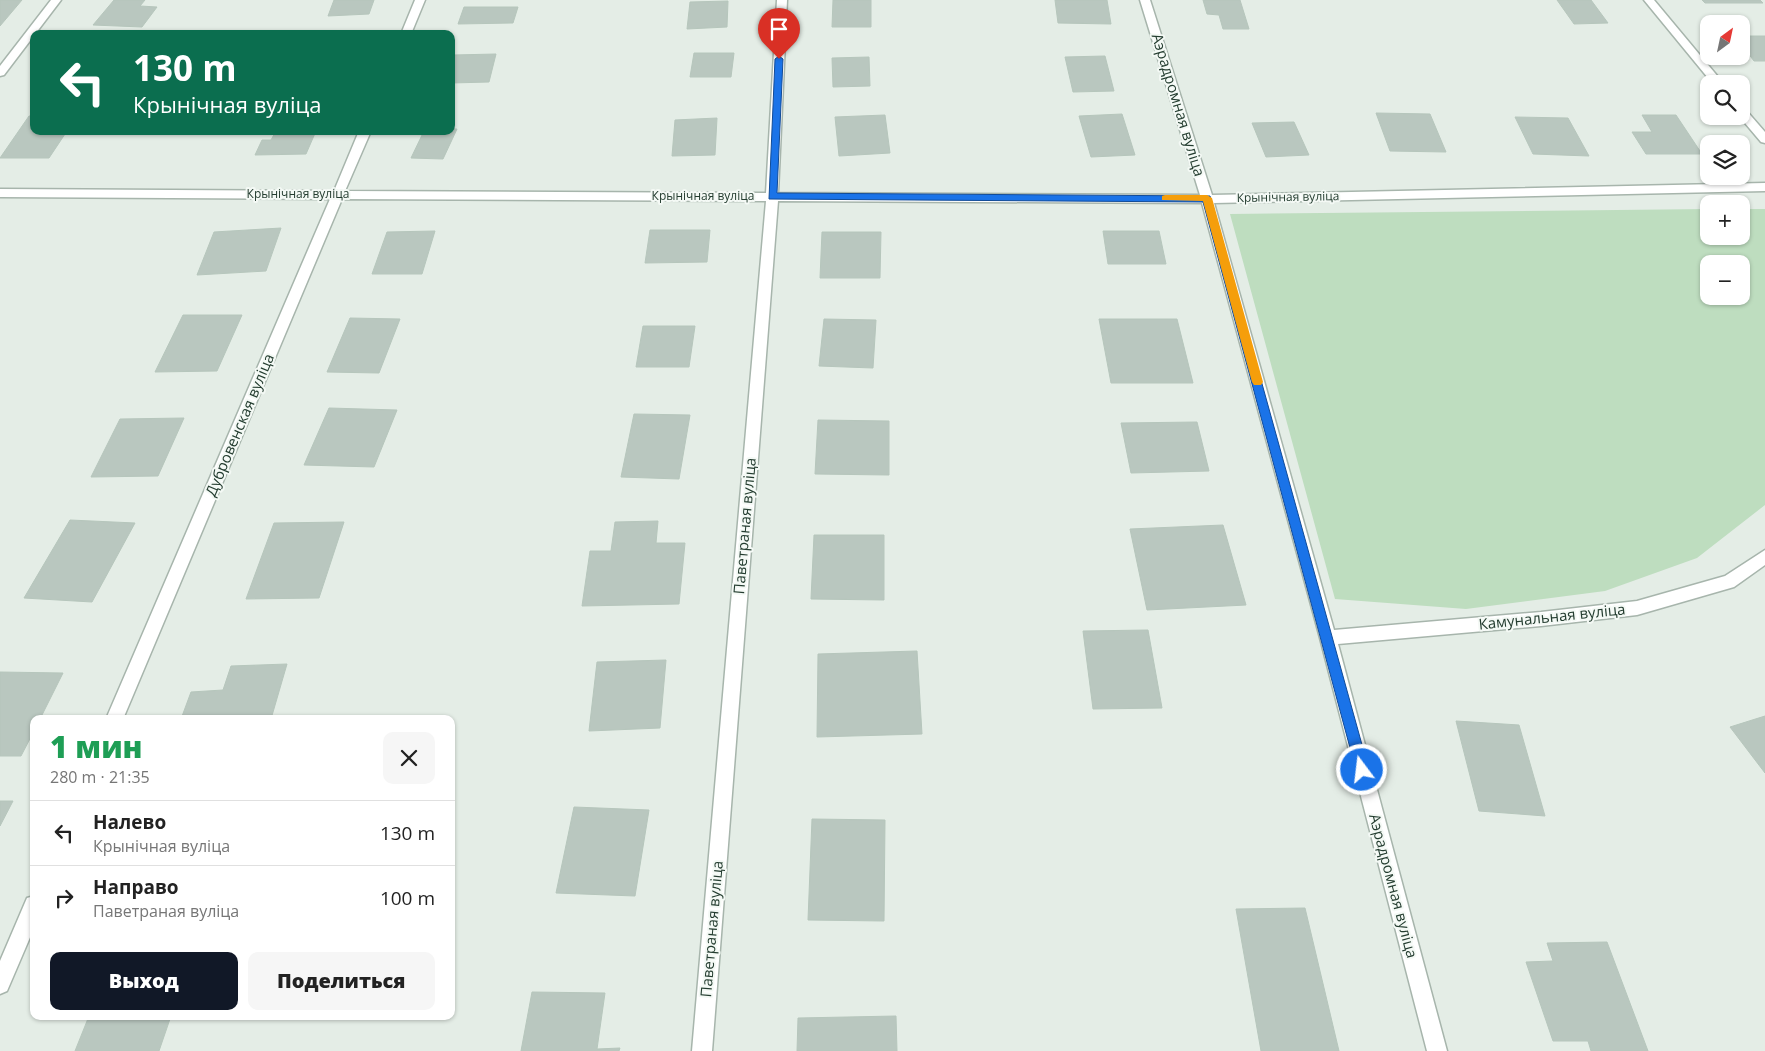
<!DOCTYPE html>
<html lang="ru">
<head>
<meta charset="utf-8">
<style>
	:root { --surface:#fff; --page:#f6f6f6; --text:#222; --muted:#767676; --line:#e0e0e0; --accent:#111827 }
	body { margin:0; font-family:"Open Sans",sans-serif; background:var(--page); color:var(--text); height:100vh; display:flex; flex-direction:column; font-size:19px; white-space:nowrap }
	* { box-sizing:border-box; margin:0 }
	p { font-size:16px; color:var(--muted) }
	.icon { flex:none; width:28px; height:28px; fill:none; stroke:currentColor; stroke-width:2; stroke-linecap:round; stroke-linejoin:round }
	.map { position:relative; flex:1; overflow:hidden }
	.sheet { position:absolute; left:30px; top:715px; width:425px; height:305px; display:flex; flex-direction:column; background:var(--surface); border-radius:10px; box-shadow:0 1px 4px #0004 }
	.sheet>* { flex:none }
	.guide { position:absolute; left:30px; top:30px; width:425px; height:105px; border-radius:10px; box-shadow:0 1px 4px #0004; background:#0b6e4f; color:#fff; overflow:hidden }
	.needle { width:32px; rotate:33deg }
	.fabs { position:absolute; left:1700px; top:15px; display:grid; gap:10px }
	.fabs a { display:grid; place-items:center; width:50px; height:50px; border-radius:10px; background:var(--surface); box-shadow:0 1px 4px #0004; font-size:25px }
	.pin { position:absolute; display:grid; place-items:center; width:42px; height:42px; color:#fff; margin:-51px -21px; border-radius:50% 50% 50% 0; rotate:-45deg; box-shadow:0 0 5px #0007 }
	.pin .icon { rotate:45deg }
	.me { position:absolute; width:55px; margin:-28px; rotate:345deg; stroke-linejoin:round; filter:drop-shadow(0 0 4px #0008) }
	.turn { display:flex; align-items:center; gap:18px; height:105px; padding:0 20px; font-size:22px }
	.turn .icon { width:65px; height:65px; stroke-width:2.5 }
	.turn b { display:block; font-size:35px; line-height:42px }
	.round { display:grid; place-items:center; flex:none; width:52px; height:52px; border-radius:10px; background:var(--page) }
	.summary { display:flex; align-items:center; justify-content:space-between; height:85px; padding:0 20px }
	h1 { font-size:30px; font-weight:800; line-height:38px; color:#1e9e55 }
	.button { display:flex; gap:10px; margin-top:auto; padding:10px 20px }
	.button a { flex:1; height:58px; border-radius:10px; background:var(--accent); color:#fff; font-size:20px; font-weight:800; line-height:58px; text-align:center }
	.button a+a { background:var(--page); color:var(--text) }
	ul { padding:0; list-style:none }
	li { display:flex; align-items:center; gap:15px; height:65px; padding:0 20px; border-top:1px solid var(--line) }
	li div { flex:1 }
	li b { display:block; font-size:19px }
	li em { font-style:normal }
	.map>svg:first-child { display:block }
	.green { fill:#beddbf; fill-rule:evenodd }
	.building { fill:#b9c7bf; stroke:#b6c6bc }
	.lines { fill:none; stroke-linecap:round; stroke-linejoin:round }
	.street-casing { stroke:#a7b5ac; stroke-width:3 }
	.street { fill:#fff; fill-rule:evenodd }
	.route { fill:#1a73e8; stroke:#114b97 }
	.slow { fill:#f59e0b }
	.labels { text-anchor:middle; stroke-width:4; stroke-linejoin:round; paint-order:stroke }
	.far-street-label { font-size:12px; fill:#243d30; stroke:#f4f9f5 }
	.street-label { font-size:15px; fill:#243d30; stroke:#f4f9f5 }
</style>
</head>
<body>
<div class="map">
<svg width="1765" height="1051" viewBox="0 0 1765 1051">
	<rect width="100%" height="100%" fill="#e4ede6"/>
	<path class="green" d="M1709,209V236H1741V209H1765V505L1697,558L1605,591L1466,609L1335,599L1230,214ZM1709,264H1741V296H1709Z"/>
	<path class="building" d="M0,0H22L0,26Z
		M114,0H145L140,6L157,7L142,27L93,25Z
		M334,0H374L369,14L328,16Z
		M833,0H871V27H832Z
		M1055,0H1107L1111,24L1058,23Z
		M1203,0H1240L1249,29H1223L1219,15L1207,14Z
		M1557,0H1591L1608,23L1574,24Z
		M1702,0H1760L1763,3H1705Z
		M728,1L727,27L687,29L690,2Z
		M464,7H518L513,23L458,24Z
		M1741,36H1765V61H1754L1741,44Z
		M694,53H734L731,77H690Z
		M496,54L489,82L451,83L453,55Z
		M1105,56L1114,91L1073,92L1065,57Z
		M869,57L870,86L833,87L832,58Z
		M1376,113L1430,114L1446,152L1390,151Z
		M1122,114L1135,155L1091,157L1079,116Z
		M885,115L890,153L839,156L835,117Z
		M1642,115H1676L1702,154H1646L1632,132H1652Z
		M29,116H34V131H67L49,158H0Z
		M1515,117L1568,118L1589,156L1533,154Z
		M717,118L715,155L672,156L675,120Z
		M1294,122L1309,155L1266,157L1252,123Z
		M451,129H457L443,159L411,158L424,131H451Z
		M276,131H316L306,154L255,155L262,140H271Z
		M281,228L266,271L197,275L214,232Z
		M650,230H710L707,262L645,263Z
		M435,231L422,274H372L387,232Z
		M1103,231H1159L1166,264H1108Z
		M822,232H881L880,278H820Z
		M183,315H242L217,371L155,372Z
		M350,318L400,319L379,373L327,372Z
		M824,319L876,320L873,368L819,366Z
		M1099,319H1177L1193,383H1111Z
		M643,326H695L689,367H636Z
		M329,408L397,410L374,467L304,465Z
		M634,414L690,415L679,479L621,477Z
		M184,418L158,476L91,477L120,419Z
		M818,420L889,421V475L815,474Z
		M1197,422L1209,471L1131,473L1121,423Z
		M70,520L135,523L92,602L24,598Z
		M658,521L656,543H685L679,604L582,606L590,551H611L615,522Z
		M344,522L319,598L246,599L274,523Z
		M1223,525L1246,605L1147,610L1130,529Z
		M814,535H884V600L811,599Z
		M1148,630L1162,708L1093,709L1083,631Z
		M917,651L922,734L817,737L818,654Z
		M666,660L660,728L589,731L597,662Z
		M287,664L271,719H181L191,692L223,690L231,666Z
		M0,672L63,673L40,719H34V731L21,756H0Z
		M1765,716V773L1730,727Z
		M1456,721L1519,725L1545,816L1479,811Z
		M0,801H13L0,826Z
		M574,807L649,810L635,896L556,893Z
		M812,819L885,820L884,921L808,920Z
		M1305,908L1339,1051H1261L1236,909Z
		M1607,942L1648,1051H1591L1588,1041H1553L1526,962L1553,961L1547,943Z
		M532,992L605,993L597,1049L620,1048L619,1051H521Z
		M89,1016H171L159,1051H75Z
		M896,1016L897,1051H797L798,1018Z"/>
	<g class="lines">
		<g class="street-casing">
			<path id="street" d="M51,0H61L4,75L0,76V66Z
				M415,0H425L411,34H401Z
				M777,0H787L778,193L1200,195L1140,0H1150L1212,195L1765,183V191L1214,203L1334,630L1541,612L1637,601L1725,576L1765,550V565L1734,587L1637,615L1541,626L1338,644L1447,1051H1427L1320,638L1202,203L778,201L712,1051H692L766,201L342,199L123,719H106L330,199L0,197V189L334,191L359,131H371L345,191L766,193Z
				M1644,0H1654L1724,84H1713Z
				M1741,108L1745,109L1765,132V143L1761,142L1739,116H1741Z
				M34,896V928L7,991L0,994V961L27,898Z"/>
		</g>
		<use href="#street" class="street"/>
	</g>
	<path class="route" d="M779,56L783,59L777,193L1210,196L1369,770L1367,774L1362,776L1358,774L1356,770L1203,202L769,199L775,59Z"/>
	<path class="slow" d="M1165,195H1207L1212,198L1263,382L1261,385H1254L1252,382L1203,201L1162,200V196Z"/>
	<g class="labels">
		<g class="far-street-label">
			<text x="298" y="198">Крынічная вуліца</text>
			<text x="703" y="200">Крынічная вуліца</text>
			<text transform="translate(1288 197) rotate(-1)" y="4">Крынічная вуліца</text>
		</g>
		<g class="street-label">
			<text transform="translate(1178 105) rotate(73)" y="5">Аэрадромная вуліца</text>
			<text transform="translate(240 425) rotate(-67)" y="5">Дубровенская вуліца</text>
			<text transform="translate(745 526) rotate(-85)" y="5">Паветраная вуліца</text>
			<text transform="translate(1552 617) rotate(-6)" y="5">Камунальная вуліца</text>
			<text transform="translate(1393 886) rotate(75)" y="5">Аэрадромная вуліца</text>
			<text transform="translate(712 929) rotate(-85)" y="5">Паветраная вуліца</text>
		</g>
	</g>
</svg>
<div class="fabs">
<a><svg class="needle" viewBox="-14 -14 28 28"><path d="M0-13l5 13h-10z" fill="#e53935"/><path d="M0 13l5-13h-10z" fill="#767676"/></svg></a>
<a><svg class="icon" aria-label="search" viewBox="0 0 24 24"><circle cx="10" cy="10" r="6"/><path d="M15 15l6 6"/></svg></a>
<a><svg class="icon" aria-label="layers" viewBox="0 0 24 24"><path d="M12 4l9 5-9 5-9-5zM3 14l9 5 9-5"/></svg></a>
<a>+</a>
<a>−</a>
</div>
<div class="pin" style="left:779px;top:59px;background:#d93025"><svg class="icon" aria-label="arrive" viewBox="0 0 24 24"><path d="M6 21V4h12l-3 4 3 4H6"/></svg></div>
<svg class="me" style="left:1362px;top:770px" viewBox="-20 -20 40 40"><circle r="17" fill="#1a73e8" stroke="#fff" stroke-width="3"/><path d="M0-11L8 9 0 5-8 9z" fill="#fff"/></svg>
<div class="guide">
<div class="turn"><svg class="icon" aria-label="left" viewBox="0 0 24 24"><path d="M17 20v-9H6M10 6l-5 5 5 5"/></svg><div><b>130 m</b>Крынічная вуліца</div></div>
</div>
<section class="sheet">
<div class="summary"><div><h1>1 мин</h1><p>280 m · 21:35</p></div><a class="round"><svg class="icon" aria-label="close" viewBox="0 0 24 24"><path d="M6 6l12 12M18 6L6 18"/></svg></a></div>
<ul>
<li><svg class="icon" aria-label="left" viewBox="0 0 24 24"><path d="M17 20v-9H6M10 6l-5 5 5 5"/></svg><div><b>Налево</b><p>Крынічная вуліца</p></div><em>130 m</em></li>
<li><svg class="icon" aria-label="right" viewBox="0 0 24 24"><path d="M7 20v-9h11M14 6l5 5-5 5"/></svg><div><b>Направо</b><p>Паветраная вуліца</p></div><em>100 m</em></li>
</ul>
<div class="button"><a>Выход</a><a>Поделиться</a></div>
</section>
</div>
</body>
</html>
